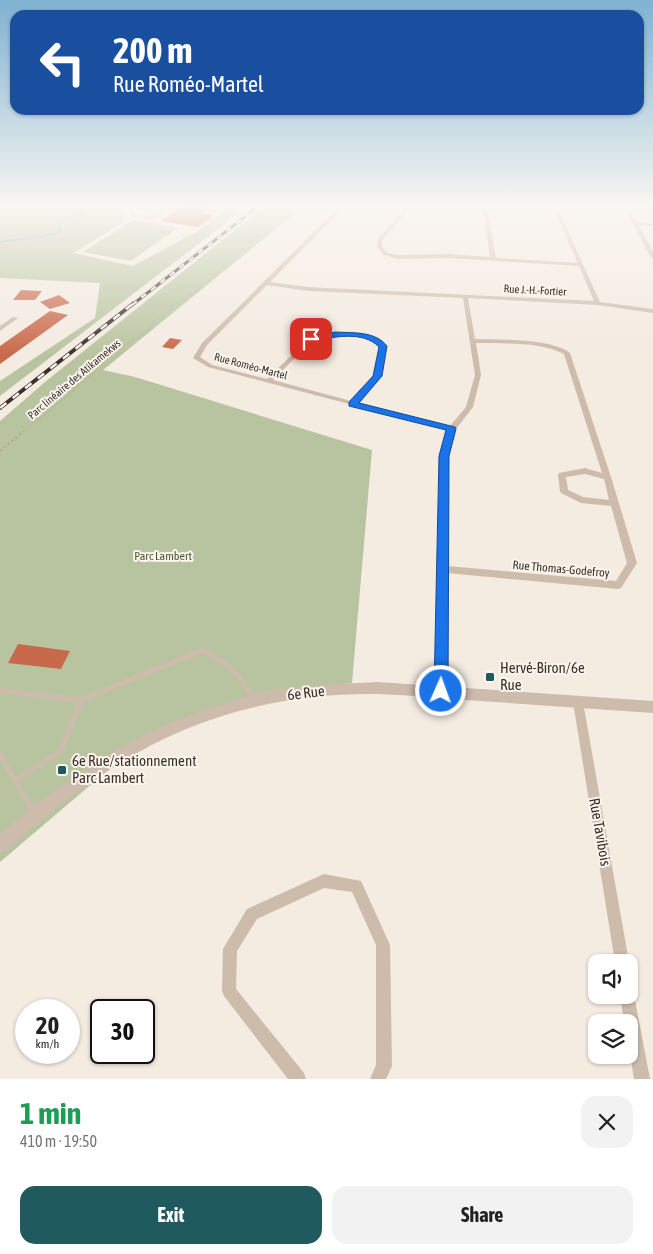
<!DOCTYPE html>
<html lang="en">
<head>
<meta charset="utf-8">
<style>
	:root { --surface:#fff; --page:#f2f2f2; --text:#222; --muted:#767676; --accent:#1f5a5e }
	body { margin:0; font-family:"Asap Condensed",sans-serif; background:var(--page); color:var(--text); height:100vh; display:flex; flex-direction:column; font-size:19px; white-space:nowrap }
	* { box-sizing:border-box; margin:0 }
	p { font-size:16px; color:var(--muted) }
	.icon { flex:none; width:28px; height:28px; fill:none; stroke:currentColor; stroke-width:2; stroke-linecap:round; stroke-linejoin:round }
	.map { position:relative; height:1079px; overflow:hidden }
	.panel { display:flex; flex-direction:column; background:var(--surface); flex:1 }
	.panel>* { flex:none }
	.banner { position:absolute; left:10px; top:10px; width:634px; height:105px; border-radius:15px; box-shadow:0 1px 4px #0004; background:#1a4fa0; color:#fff; overflow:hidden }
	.controls { position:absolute; left:588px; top:954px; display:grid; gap:10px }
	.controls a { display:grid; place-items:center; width:50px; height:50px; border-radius:10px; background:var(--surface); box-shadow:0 1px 4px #0004; font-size:25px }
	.speed { position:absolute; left:15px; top:999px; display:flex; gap:10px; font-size:25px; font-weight:700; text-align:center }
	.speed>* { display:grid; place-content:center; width:65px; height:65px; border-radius:50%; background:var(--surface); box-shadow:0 1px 4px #0004; line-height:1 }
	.speed small { font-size:12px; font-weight:400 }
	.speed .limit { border:2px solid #111; border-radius:8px; background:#fff; color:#111 }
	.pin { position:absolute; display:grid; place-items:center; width:42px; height:42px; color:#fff; margin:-21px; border-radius:10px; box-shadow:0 2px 8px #0006 }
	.me { position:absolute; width:55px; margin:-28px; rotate:2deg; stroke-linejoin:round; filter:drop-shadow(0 0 4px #0008) }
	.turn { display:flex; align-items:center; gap:18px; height:105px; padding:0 20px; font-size:22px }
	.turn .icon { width:65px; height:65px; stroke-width:2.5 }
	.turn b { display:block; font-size:35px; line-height:42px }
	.round { display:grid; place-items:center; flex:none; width:52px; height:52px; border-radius:15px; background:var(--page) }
	.headline { display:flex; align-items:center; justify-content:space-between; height:85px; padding:0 20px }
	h1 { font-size:30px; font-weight:700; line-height:38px; color:#1e9e55 }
	.cta { display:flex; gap:10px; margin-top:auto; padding:10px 20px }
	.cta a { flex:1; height:58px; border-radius:15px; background:var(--accent); color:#fff; font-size:20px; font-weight:700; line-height:58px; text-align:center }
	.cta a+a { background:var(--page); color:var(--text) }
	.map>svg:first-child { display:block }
	.green { fill:#b8c4a0 }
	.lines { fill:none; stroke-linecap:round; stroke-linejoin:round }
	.stream { stroke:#7fb0b2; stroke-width:2 }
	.building { fill:#c8694b }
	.path-far1 { stroke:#b9a596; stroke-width:1; stroke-dasharray:1 1; stroke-linecap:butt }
	.path { stroke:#b9a596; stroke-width:2; stroke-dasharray:2.5 2.5; stroke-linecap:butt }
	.service-far2 { stroke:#cdbbac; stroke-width:2.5 }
	.service-far1 { stroke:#cdbbac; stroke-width:5.5 }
	.service { stroke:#cdbbac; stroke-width:7 }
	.minor { fill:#cdbbac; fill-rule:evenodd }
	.tertiary { fill:#cdbbac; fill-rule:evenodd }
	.rail-far1-casing { stroke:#3b302b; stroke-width:3 }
	.rail-casing { stroke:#3b302b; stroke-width:4 }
	.rail-far1 { stroke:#fbf5ee; stroke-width:2; stroke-dasharray:6; stroke-linecap:butt }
	.rail { stroke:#fbf5ee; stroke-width:2.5; stroke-dasharray:8; stroke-linecap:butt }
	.route { fill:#1a73e8; stroke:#114b97 }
	.poi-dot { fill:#1f5a5e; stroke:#fbf5ee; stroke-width:2 }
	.labels { text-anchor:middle; stroke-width:4; stroke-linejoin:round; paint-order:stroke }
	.far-street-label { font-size:11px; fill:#3b302b; stroke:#fbf5ee }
	.park-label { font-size:12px; fill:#4a5a2e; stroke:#fbf5ee }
	.street-label { font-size:12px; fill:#3b302b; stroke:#fbf5ee }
	.near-poi-label { font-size:15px; fill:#3b302b; stroke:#fbf5ee; text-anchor:start }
	.near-street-label { font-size:15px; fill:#3b302b; stroke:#fbf5ee }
</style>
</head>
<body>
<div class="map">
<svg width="653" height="1079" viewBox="0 0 653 1079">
	<rect width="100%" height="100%" fill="#f4ebe1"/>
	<path class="green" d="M0,205H122L124,222L73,253L133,266L201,229L232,205H249L0,396V381L95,318L100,283L0,278Z
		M266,205H305L103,370L135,377L372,450L352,683L249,697L141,742L0,862V421L45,382Z
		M133,220L178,228L131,261L83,252Z"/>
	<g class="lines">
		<path class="stream" d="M0,242L55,234L61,229L58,223L80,215L84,205"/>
	</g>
	<path class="building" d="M183,205H212L202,213L215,215L198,227L160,221Z
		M21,290L42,291L35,300H13Z
		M59,295L70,303L50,309L40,302Z
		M50,311L68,315L0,364V346Z
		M170,338L182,340L173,349L162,347Z
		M18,644L70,651L61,669L8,663Z"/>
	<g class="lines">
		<path class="path-far1" d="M6,205H16
			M0,250C36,246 70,240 103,224V216L114,212L113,205
			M23,432L88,378L114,352L139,337L178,302L201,288L244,247L296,205"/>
		<path class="path" d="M0,451L24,431"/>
		<path class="service-far2" d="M131,205L164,211L151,218L133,215Z"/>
		<path class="service-far1" d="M0,691L81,700L61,751L15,781
			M81,700L203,650L234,670L254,699
			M0,755L31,808"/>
		<path class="service" d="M31,806L34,812"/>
		<path class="minor" d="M341,205H346L270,282L308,287L594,301L579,266L448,258L398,259L384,255L377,247L378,239L409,205H413L382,240V247L388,253L398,255L448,254L490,257L482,205H486L496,258L578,263L552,205H556L600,302L653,309V313L598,305L468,298L475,339C500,340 551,338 570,353L611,477L637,563L621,588L618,589L447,573L446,691L445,694L441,696L437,694L436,691L440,455L448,430L208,367L193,358L202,343ZM267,285L308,291L463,298L475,375L466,407L450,426L357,402L380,376L386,346L379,338L363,334L335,332L309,338L267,379L212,365L200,357L207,345ZM335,336C350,337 370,335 380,346L374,376L351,401L273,380L313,340ZM476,343C504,344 539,341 564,354L602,473L585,468L559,473L558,475L560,491L561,493L581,503L611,506L627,563L616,581L447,566L448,455L456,429L473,407L481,375ZM585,474L604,479L609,500L583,497L568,490L566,477Z
			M623,205H627L637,223L653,224V226H639L653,251V258L650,256Z
			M13,317L18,318L0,331V326Z
			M578,697L582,699L583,702L629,962V963L615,962L573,702L574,699Z
			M324,874L361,881L390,945L392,1066L386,1079H370L376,1065V945L352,892L324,888L257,919L237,951L236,989L304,1073L306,1079H288L224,996L222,991L223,949L247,909Z
			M629,988L632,990L634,995L650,1079H634L629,1048V1022H624L620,995H629Z"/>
		<path class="tertiary" d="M378,682L653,701V713C595,709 538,705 480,701C446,699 412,695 378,694C313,693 246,704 186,729C118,757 61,803 6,851L0,853V834C68,776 131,733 217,706C230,702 244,696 257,693C297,686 337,684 378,682Z"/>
		<g class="rail-far1-casing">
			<path id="rail-far1" d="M132,305L260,205"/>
		</g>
		<g class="rail-casing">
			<path id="rail" d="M0,408L134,303"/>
		</g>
		<use href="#rail-far1" class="rail-far1"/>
		<use href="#rail" class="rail"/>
	</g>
	<linearGradient id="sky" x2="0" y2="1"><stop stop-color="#7eb2d2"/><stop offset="0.58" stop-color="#faf6f2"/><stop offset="1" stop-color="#faf6f2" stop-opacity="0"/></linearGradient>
	<rect width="653" height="356" fill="url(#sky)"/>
	<path class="route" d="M335,332C354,333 375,331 387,346L382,376L359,403L455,427L456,429L449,456L448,691L446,695L441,697L436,695L434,691L439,456L446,430L349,406V402L373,376L379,347C363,330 331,337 311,342L307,339Z"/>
	<g class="poi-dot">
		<rect x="485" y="672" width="10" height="10" rx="2.5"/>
		<rect x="57" y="765" width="10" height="10" rx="2.5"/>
	</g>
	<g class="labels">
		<g class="far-street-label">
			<text transform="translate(535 290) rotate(3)" y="4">Rue J.-H.-Fortier</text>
			<text transform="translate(251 366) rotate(15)" y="4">Rue Roméo-Martel</text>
			<text transform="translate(74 379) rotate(-40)" y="4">Parc linéaire des Atikamekws</text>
		</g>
		<g class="park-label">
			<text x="163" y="560">Parc Lambert</text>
		</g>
		<g class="street-label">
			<text transform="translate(561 569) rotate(5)" y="4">Rue Thomas-Godefroy</text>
		</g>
		<g class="near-poi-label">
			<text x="500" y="673">Hervé-Biron/6e<tspan x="500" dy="17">Rue</tspan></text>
			<text x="72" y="766">6e Rue/stationnement<tspan x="72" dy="17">Parc Lambert</tspan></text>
		</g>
		<g class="near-street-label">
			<text transform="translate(306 693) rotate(-7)" y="5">6e Rue</text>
			<text transform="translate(600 832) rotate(80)" y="5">Rue Tavibois</text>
		</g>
	</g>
</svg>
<div class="controls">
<a><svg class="icon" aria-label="sound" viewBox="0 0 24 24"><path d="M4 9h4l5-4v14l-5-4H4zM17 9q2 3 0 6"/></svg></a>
<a><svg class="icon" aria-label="layers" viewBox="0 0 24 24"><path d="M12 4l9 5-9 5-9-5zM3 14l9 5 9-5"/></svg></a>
</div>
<div class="speed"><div>20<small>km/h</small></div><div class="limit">30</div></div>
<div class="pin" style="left:311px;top:339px;background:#d93025"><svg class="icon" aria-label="arrive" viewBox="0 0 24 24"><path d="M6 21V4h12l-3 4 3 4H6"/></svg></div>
<svg class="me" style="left:441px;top:691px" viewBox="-20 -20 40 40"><circle r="17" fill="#1a73e8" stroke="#fff" stroke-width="3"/><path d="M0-11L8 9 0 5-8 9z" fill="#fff"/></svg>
<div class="banner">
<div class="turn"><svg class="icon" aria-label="left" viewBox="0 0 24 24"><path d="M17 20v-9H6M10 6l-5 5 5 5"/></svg><div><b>200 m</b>Rue Roméo-Martel</div></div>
</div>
</div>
<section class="panel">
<div class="headline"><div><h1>1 min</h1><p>410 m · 19:50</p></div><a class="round"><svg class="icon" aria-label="close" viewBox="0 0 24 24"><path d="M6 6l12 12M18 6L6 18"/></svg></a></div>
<div class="cta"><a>Exit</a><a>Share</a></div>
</section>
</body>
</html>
